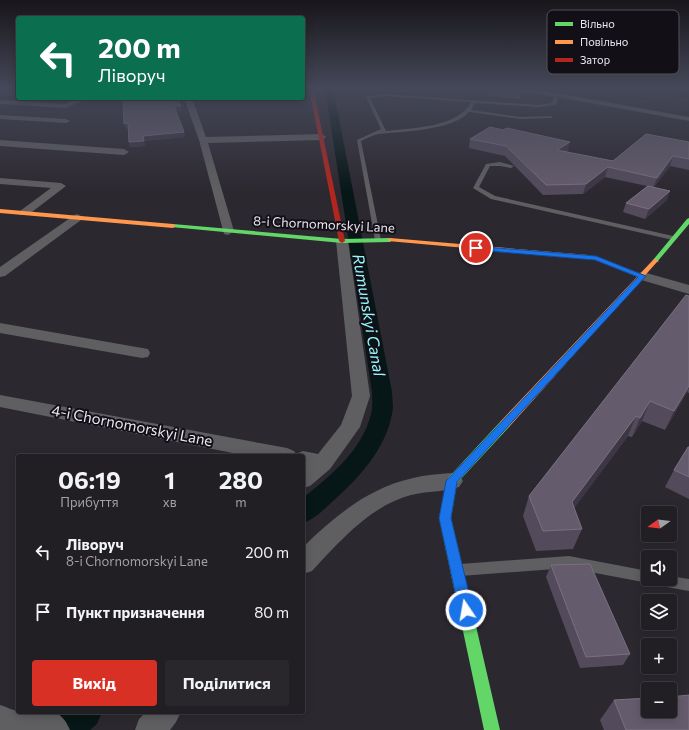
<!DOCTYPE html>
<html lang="uk">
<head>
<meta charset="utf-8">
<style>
	:root { --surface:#211e24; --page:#29272c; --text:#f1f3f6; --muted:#a2a2a6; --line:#3e3c41; --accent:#d93025 }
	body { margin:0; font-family:Commissioner,sans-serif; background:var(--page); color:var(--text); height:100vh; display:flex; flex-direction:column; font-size:15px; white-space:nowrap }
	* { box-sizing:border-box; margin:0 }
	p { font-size:13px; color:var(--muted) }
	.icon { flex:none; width:22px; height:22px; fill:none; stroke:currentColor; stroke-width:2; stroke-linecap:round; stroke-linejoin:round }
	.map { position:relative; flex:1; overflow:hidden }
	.sheet { position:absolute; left:16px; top:454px; width:289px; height:260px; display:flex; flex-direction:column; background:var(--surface); border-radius:4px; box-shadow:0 2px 10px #0003,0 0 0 1px var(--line) }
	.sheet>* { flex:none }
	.hud { position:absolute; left:16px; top:16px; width:289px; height:84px; border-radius:4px; box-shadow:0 2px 10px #0003,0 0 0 1px var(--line); background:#0b6e4f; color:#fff; overflow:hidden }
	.needle { width:26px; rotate:256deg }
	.buttons { position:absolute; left:641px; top:506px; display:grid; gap:8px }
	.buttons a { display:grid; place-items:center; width:36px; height:36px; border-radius:4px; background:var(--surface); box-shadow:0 2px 10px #0003,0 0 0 1px var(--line); font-size:20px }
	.pin { position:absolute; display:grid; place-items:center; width:34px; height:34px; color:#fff; margin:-17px; border:2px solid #fff; border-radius:50%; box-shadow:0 1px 4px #0007 }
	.me { position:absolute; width:44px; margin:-22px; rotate:348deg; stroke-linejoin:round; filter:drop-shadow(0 0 3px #0008) }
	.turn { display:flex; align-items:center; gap:14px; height:84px; padding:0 16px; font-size:18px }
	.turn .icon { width:52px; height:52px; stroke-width:2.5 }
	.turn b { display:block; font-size:28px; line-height:34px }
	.eta { display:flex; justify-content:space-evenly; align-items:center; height:68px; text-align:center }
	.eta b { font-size:24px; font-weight:700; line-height:28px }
	.button { display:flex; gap:8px; margin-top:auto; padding:8px 16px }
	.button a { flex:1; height:46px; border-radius:4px; background:var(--accent); color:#fff; font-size:16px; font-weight:700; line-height:46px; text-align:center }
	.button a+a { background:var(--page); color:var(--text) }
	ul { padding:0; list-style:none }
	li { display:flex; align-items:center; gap:12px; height:60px; padding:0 16px }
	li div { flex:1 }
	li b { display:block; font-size:15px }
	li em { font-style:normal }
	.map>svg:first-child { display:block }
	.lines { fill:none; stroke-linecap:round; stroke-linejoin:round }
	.canal { fill:#071617; fill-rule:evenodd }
	.lane { fill:#5f5f62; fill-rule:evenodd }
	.street { fill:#5f5f62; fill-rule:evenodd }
	.fast { fill:#63d668; fill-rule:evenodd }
	.slow { fill:#ff974d; fill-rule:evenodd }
	.jam { fill:#b3261e; fill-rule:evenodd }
	.rail { stroke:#5f5f63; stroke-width:1.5; stroke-dasharray:1 2; stroke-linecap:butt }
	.wall { fill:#534b5c }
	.shaded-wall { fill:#3d3644 }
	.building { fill:#645c6c; stroke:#797181 }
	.route { fill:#1a73e8; stroke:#114b97 }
	.labels { text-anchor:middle; stroke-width:4; stroke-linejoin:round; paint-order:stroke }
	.far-street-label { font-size:13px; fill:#ebe7f1; stroke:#120f16 }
	.street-label { font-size:15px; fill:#ebe7f1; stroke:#120f16 }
	.water-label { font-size:16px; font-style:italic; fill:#93f7fc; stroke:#120f16 }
	.key { fill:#120f16; stroke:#535058; stroke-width:1 }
	.key-label { font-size:11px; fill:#ebe7f1 }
</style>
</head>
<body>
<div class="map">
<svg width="689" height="730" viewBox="0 0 689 730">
	<rect width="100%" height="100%" fill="#2c2830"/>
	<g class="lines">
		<path class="canal" d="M325,88H333L392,392C392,399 394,407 392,414C385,450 359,478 332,502C323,510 315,519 303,523V498C331,475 362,451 371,414C373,407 372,399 372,392Z
			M60,712H102L97,724L90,730H48L53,718Z"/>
		<path class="lane" d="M384,94L539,105L552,103L555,94L558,95L556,104L554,105L539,107L475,103L471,110L521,117L553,116L551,118L521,119L469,112C452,131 403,131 379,134C373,135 367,138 361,141L381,240L378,242L375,240L357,140L381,129L366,97ZM384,96L471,102C458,128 411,128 386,131L370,98Z
			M500,162L514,166L511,168L500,166H490L479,187L495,196L673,236L676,238L673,240L491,199L473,188L486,164Z
			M569,556L648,571V579H670V576L689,579V591L656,585L651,582L648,583L569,568L460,576L455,574L454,570L455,566L460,564Z"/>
		<path class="street" d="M497,88L546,91L689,117V121L546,95Z
			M79,98H89L66,108L0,104V100L65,104Z
			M184,98H192L206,137L322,134L326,137L322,140L208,143L234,231L228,235L224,234L199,140Z
			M0,115L66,119L70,121L66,123L0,119Z
			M0,140L124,149L129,152L124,155L0,146Z
			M0,178L61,183L66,186L28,215H20L18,213L20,211L51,188L0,184Z
			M77,214L81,216L83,218L81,220L5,276L0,277V267L73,216Z
			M342,237L348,241L370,396L360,427L330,469L310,486L303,488V456H248L0,407V395L287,448L294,451L296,454L303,451L318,454L341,425L352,396L336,241Z
			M643,272L689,285V294L638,279L636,276L638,273Z
			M0,323L142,348L148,349L150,353L148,357L142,358L0,333Z
			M452,473L459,475L463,481L459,487C444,492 427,491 411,495C370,506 340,541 312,571L303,574V547C335,516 368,488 413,478C425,475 439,474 452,473Z
			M0,705C6,707 15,711 20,712C43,717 58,701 70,730H0Z
			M146,712H181L176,722L170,730H135L139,719Z"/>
		<path class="fast" d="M689,218V224L657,262H653V260L687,219Z
			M173,224L342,239L390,238L393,240L390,242L342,243L171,227L170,226Z
			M505,420L509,421L510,424L509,427L457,483L451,518L500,730H484L439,518L448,478L501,421Z"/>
		<path class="slow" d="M0,209L173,224L176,226L173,228L0,213Z
			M390,238L588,255L591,257L588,259L388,241V239Z
			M655,259L659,261L657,262L509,427H501L500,424L501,421L653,260Z"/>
		<path class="jam" d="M309,88H313L345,241L342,243L339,241Z
			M588,255L598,257L647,276L643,278H640L595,260L586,258V256Z"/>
		<path class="rail" d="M543,88L689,100"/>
	</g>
	<path class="wall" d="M522,88L520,99L488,96L489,89Z
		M655,88H689V92Z
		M123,98H184L183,101H179L182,111H176L184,132L185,137L144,141L145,146L130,147L129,142L128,128L126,129Z
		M193,98H211L210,100L195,101Z
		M470,139L568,151L566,152L613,161L689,142V170L670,166L654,187L667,200L645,219L623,212L626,203L647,186L605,177L583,194L543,195L505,156L469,148Z
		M689,296V393L687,392L665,430L642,421L632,437L628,436L574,508L582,529L573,549L536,551L523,516L529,496Z
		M689,447V499L665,487L674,470Z
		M551,565L630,654L623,665L580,668L546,577Z
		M614,700L689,730H604L600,720Z"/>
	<path class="shaded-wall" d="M174,106H181L182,111H175Z
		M128,123L130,128L126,129L124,124Z
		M184,132L185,137L144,141L145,146L130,147L129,142L143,136Z
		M570,142L568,151L555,160L557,150Z
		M673,156L670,166L653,188L657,178Z
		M608,167L605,177L583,194L586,184Z
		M670,191L667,200L645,219L649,209Z
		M689,386V388L687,392L665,430L674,411Z
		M650,401L642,421L632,437L640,418Z
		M636,416L628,436L564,522L572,502Z"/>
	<path class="building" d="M490,88H522L521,92L489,89Z
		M123,98H178L181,106H174L184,132L143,136L144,141L129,142L128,123L124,124Z
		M490,127L503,130L507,128L570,142L557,150L613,161L646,134L689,142V159L673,156L657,178L608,167L586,184L546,185L506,146L470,139Z
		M648,186L670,191L649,209L626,203Z
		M686,295L689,296V386L674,411L650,401L640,418L636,416L572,502L582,529L543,531L529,496Z
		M688,447H689V477L674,470Z
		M590,564L630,654L586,657L551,565Z
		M689,695V730H626L614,700L648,698V711H670V697Z"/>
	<linearGradient id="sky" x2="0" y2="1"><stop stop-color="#18161a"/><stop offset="0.46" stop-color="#454859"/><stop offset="1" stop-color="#454859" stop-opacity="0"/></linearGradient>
	<rect width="689" height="191" fill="url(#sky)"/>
	<path class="route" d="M473,246L596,256L646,276L457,482L451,518L473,610L471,614L466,616L461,614L459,610L439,518L446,481L638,277L595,260L476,250L472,248Z"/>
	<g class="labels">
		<g class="far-street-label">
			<text transform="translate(324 224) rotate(3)" y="5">8-i Chornomorskyi Lane</text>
		</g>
		<g class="street-label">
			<text transform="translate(132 426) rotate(11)" y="5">4-i Chornomorskyi Lane</text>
		</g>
		<g class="water-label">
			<text transform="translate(369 315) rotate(80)" y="6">Rumunskyi Canal</text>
		</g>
	</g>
	<rect x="547" y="10" width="132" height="64" rx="6" class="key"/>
	<rect x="555" y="22" width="18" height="4" fill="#63d668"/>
	<rect x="555" y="40" width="18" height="4" fill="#ff974d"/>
	<rect x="555" y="58" width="18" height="4" fill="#b3261e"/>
	<g class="key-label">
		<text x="580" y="28">Вільно</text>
		<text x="580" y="46">Повільно</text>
		<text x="580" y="64">Затор</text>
	</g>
</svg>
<div class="buttons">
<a><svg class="needle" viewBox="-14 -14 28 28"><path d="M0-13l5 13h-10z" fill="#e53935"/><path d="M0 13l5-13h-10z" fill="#a2a2a6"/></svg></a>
<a><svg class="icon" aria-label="sound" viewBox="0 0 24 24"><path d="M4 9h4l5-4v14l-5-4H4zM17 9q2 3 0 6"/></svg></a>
<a><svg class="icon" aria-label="layers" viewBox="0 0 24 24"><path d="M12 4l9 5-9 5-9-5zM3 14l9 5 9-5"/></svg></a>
<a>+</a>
<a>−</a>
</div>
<div class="pin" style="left:476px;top:248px;background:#d93025"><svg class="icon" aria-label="arrive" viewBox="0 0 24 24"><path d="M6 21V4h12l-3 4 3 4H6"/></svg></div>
<svg class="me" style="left:466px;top:610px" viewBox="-20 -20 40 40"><circle r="17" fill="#1a73e8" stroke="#fff" stroke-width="3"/><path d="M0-11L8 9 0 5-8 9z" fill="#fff"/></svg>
<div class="hud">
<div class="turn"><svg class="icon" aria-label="left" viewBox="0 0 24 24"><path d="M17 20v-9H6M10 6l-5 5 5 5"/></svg><div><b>200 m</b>Ліворуч</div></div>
</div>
<section class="sheet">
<div class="eta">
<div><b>06:19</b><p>Прибуття</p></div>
<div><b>1</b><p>хв</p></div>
<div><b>280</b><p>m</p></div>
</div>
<ul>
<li><svg class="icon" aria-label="left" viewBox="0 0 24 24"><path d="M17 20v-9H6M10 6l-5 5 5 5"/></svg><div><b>Ліворуч</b><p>8-i Chornomorskyi Lane</p></div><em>200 m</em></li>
<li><svg class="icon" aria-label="arrive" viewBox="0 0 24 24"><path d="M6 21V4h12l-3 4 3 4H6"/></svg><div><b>Пункт призначення</b></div><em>80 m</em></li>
</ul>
<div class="button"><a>Вихід</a><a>Поділитися</a></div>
</section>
</div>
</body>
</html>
